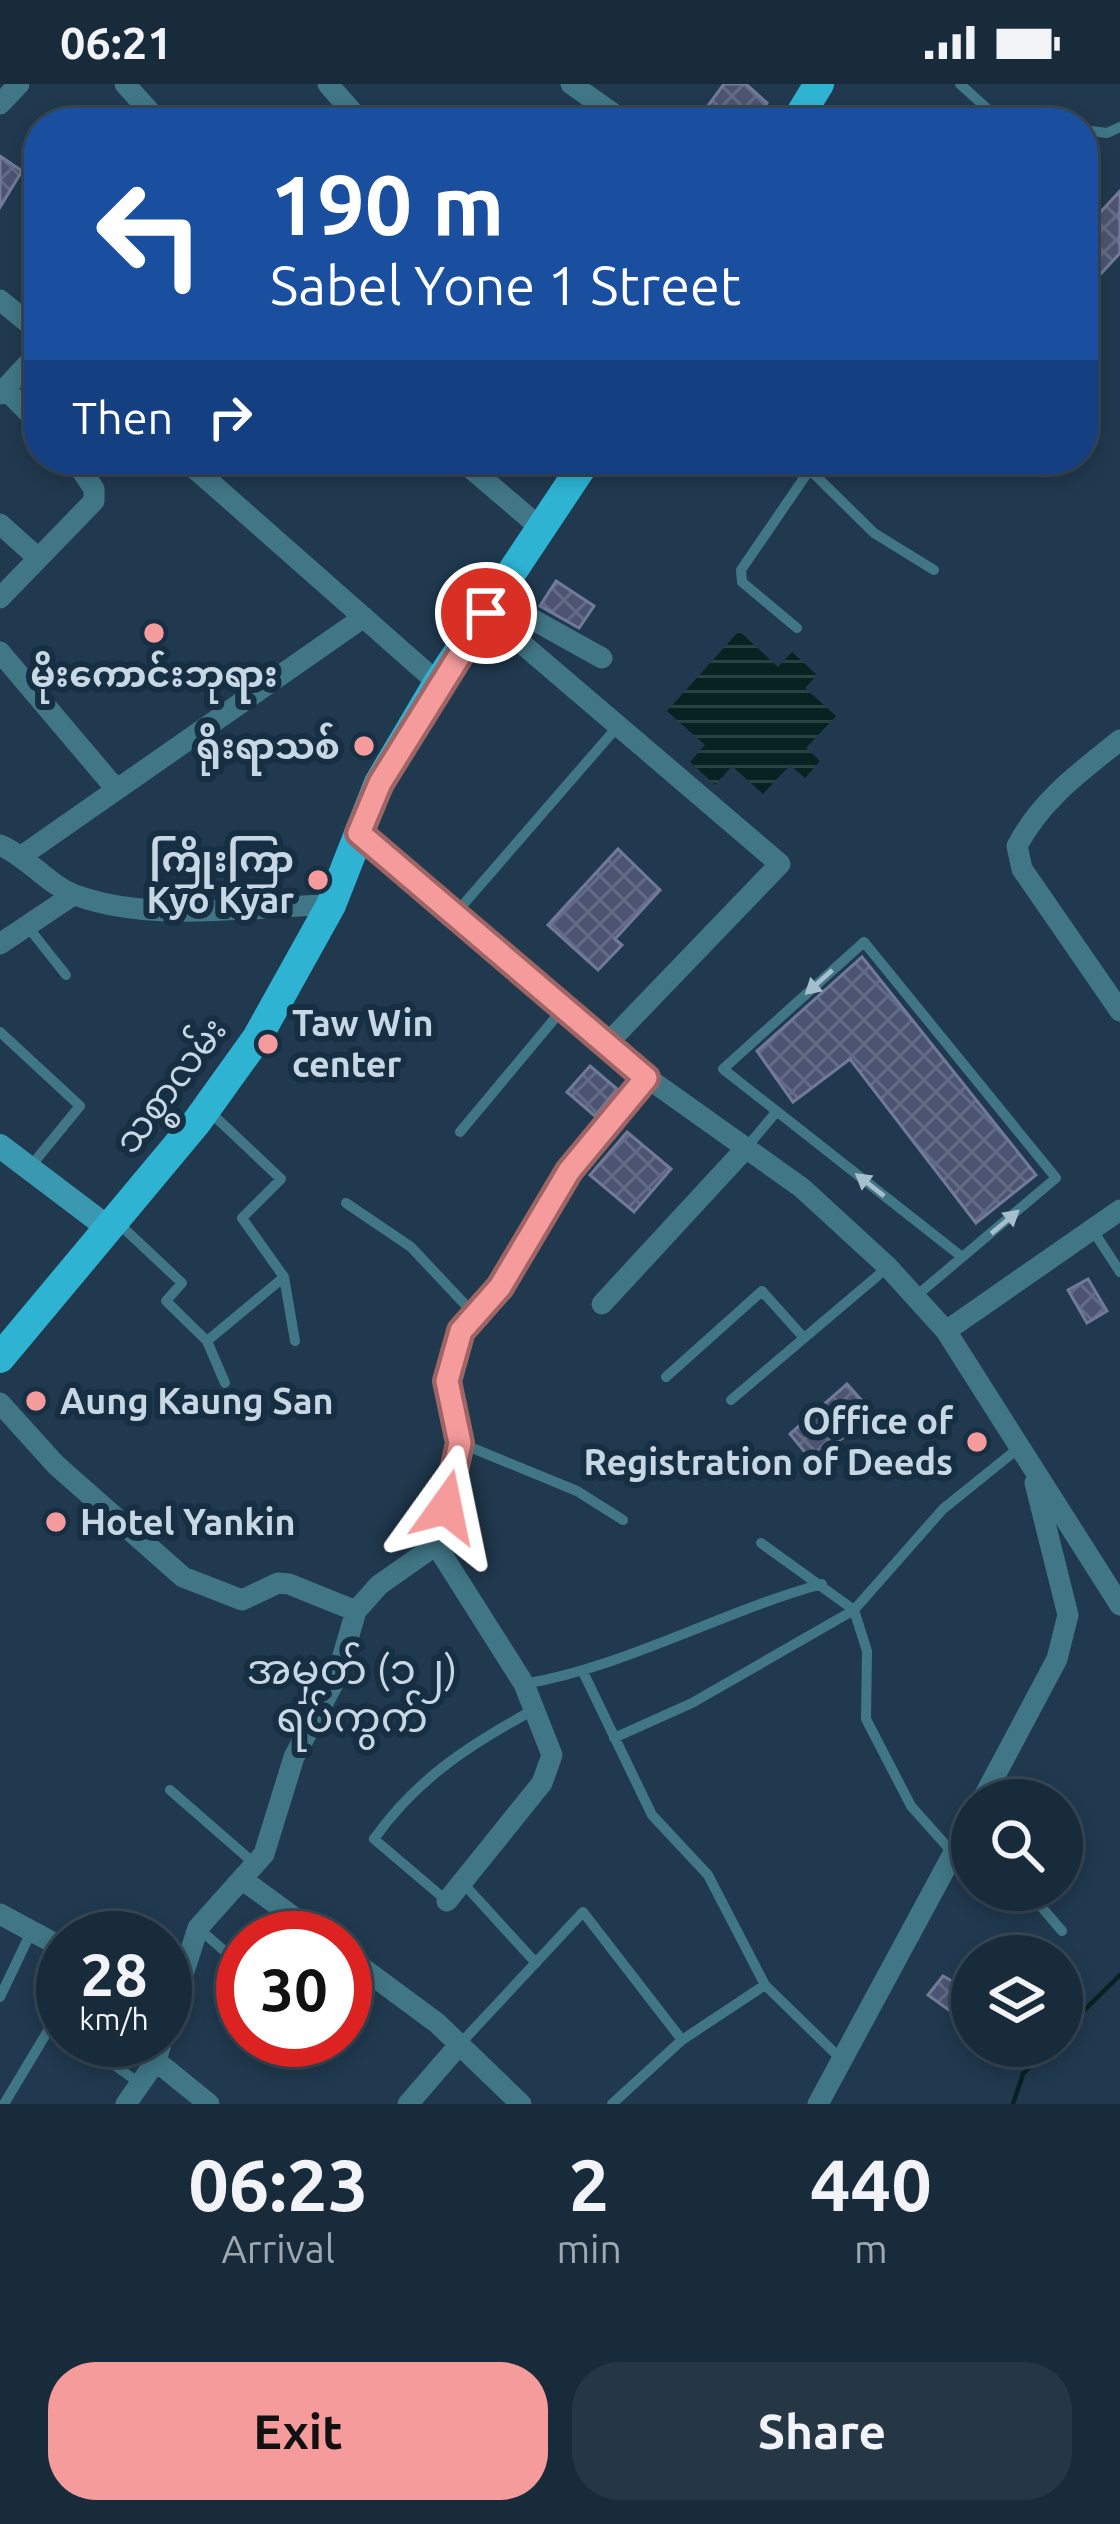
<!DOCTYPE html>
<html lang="en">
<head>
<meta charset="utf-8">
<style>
	:root { --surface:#182b3a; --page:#253745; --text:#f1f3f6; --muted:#9fa7af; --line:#364754; --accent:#f59b9c }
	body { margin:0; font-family:Ubuntu,"Noto Sans Myanmar",sans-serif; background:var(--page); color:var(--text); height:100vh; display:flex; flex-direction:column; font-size:45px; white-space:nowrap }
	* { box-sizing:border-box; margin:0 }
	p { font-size:39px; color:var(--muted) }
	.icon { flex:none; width:66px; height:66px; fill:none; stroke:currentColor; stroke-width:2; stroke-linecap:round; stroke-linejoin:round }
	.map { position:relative; height:2020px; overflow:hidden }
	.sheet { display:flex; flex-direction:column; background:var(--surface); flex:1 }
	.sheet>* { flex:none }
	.banner { position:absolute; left:24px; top:24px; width:1074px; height:366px; border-radius:48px; box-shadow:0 6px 18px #0003,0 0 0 3px var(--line); background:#1a4fa0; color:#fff; overflow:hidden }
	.tools { position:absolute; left:951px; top:1695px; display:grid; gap:24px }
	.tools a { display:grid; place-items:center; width:132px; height:132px; border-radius:50%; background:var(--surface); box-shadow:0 6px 18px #0003,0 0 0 3px var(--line); font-size:60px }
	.speed { position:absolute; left:36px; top:1827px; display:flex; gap:24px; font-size:60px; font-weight:700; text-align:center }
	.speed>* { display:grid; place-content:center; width:156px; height:156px; border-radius:50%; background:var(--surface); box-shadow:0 6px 18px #0003,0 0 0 3px var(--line); line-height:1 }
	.speed small { font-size:30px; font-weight:400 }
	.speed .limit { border:18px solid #d22; background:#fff; color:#111 }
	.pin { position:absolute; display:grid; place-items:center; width:102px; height:102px; color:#fff; margin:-51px; border:6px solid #fff; border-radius:50%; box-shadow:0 3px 12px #0007 }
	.me { position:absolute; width:132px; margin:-66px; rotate:12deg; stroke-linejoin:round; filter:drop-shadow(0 0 9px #0008) }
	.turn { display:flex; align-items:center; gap:42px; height:252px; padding:0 48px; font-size:54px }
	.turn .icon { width:156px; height:156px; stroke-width:2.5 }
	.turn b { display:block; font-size:84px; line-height:102px }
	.then { display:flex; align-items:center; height:114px; padding:0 48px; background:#0003; gap:24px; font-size:45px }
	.eta { display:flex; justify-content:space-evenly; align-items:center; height:204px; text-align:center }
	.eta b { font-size:72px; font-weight:700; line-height:84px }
	.primary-button { display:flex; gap:24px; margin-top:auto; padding:24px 48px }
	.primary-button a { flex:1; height:138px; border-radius:48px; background:var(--accent); color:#111; font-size:48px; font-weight:700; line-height:138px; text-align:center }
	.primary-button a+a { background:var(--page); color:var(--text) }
	.status { display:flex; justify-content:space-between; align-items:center; height:84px; padding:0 60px; background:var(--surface); direction:ltr }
	.status svg { height:33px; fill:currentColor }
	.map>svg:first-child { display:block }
	.water { fill:url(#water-rules) }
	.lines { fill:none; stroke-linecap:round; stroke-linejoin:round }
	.stream { stroke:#082221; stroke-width:4.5 }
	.building { fill:url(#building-cross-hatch); stroke:#717a99; stroke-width:3 }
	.lane { stroke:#407685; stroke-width:10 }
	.street { stroke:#407685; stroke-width:21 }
	.secondary { stroke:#3a99b1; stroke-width:24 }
	.primary { stroke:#2eb3d3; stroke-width:30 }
	.oneway { fill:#a6bfcc }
	.route-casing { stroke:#9f6565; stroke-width:30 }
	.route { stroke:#f59b9c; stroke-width:21 }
	.poi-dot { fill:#f59b9c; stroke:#162f43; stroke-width:4.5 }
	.labels { text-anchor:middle; stroke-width:12; stroke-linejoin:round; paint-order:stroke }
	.poi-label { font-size:36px; font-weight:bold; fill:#c8d7e4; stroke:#162f43; text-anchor:end }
	.street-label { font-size:36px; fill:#c8d7e4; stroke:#162f43 }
	.quarter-label { font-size:42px; fill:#c8d7e4; stroke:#162f43 }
</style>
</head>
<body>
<div class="status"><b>06:21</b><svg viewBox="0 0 49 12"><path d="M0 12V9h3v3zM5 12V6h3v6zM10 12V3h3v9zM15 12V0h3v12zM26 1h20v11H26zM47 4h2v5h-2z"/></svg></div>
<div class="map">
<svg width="1120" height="2020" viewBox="0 0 1120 2020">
	<defs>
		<pattern id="water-rules" width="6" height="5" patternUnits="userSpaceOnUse" patternTransform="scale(3)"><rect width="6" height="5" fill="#082221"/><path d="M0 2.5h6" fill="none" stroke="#2a4141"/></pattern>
		<pattern id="building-cross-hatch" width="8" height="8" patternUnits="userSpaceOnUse" patternTransform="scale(3)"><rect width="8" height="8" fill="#4c5471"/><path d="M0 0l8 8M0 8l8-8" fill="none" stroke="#646c85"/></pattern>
	</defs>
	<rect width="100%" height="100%" fill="#20394e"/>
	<path class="water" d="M739,547L778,583L792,568L817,591L805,604L836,632L806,664L820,677L805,694L790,681L763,710L732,682L715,701L690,678L705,661L667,627Z"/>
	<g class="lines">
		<path class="stream" d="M1062,1948L1120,1891
			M1013,2020L1023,1990L1049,1962"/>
	</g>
	<path class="building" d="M724,0H746L767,19L754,39H703L709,32L704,27Z
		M0,72L22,87L0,123Z
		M1120,107V169L1095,196L1083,184V147Z
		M556,497L594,522L579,544L540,522Z
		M618,765L660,806L615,855L622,861L598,886L548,841Z
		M862,873L1036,1091L976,1139L850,975L793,1018L757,967Z
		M590,982L617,1005L595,1032L567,1008Z
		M627,1048L671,1085L634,1128L590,1091Z
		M1088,1195L1107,1227L1087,1239L1068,1206Z
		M847,1300L873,1329L813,1378L790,1350Z
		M943,1892L970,1907L956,1931L928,1911Z"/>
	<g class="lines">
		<path class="lane" d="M960,0L1003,39
			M580,39L599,21
			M1083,46L1107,49L1120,43
			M810,386L874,449L934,486
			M797,544L742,498L741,486L817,375
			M455,830L618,642
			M28,843L66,891
			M0,948L80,1022L30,1083
			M209,1027L281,1095L242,1134L284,1193L295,1257
			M460,1048L561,927
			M746,1064L777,1027
			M346,1119L411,1163L473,1229
			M116,1137L182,1199L166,1217L207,1257L225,1299
			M1092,1145L1120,1188
			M915,1213L1056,1094L864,858L723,985L962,1173
			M207,1257L284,1193
			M666,1293L762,1207L804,1254
			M731,1316L888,1183
			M460,1359L577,1407L623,1436
			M761,1459L854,1526L867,1567L866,1635L911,1722L952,1768
			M584,1590L652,1731L708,1791L765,1901L842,1976
			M524,1600C628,1582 720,1528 822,1500
			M614,1654L692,1619L854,1526L943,1425L1020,1363
			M170,1706L256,1781
			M462,1798L536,1879
			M1027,1806L1062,1847
			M447,1817L374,1755C417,1694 471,1660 535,1625
			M198,1844L243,1883
			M0,1913L32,1846
			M79,1956L138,1998
			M459,1961L583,1828L682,1956
			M4,2020L52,1940L63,1945
			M612,2020L682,1956L765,1901"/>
		<path class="street" d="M125,0L160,39
			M328,0L362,39
			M571,0L627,39
			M0,20L19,0
			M0,216L39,248
			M5,305L39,339
			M0,310L39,268
			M184,375L438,599
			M460,375L543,446
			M0,440L38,474
			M0,514L94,417V405L74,375
			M496,515L602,574
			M486,529L780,780L604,963
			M0,568L116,705
			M1120,656C1080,688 1041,716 1017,762L1022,785L1120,927
			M359,749L604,963L802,1104L888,1183L946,1247L1120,1521
			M0,761C28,773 50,803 78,812C155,839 251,822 331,821
			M23,771L364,533
			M0,860L73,811
			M602,1220L746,1064
			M946,1247L1120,1126
			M0,1319L56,1381L183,1493L242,1516L278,1499L289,1500L356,1527
			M436,1461L524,1600L552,1671L542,1699L447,1817
			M982,1716L1057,1575L1068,1531L1035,1399
			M243,1796L322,1854
			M0,1830L63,1864
			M345,1871L437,1939L521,2020
			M165,1946L198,1844L264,1770L294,1673L337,1592L356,1527L379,1501L436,1461L460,1359L447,1297L461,1248L500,1203L569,1087L646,994
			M156,1977L209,2020
			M126,2020L156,1977L162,1956
			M408,2020L459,1961
			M818,2020L972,1735"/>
		<path class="secondary" d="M0,1062L107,1143"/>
		<path class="primary" d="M795,39L819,0
			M0,1274L196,1039L257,954L331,821L379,699L438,599L587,375"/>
	</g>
	<defs><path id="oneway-solid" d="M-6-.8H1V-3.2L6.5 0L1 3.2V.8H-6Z" transform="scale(3)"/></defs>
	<g class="oneway">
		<use href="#oneway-solid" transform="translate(819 898) rotate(138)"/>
		<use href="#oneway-solid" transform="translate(870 1101) rotate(-142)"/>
		<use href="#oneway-solid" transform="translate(1005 1138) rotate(-40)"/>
	</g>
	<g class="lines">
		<g class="route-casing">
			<path id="route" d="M446,1423L460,1359L447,1297L461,1247L500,1203L569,1087L646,994L359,749L380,699L486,529"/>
		</g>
		<use href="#route" class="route"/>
	</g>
	<g class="poi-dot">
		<circle cx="154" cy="549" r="12"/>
		<circle cx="364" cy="662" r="12"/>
		<circle cx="318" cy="796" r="12"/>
		<circle cx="268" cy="960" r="12"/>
		<circle cx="36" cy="1317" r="12"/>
		<circle cx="977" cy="1358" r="12"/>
		<circle cx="56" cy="1438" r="12"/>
	</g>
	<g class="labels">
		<g class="poi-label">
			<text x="154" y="603" text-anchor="middle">မိုးကောင်းဘုရား</text>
			<text x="340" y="675">ရိုးရာသစ်</text>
			<text x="294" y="788">ကြိုးကြာ<tspan x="294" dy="41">Kyo Kyar</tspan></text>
			<text x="292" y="952" text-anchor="start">Taw Win<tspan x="292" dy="41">center</tspan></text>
			<text x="60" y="1330" text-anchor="start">Aung Kaung San</text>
			<text x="953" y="1350">Office of<tspan x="953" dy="41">Registration of Deeds</tspan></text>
			<text x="80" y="1451" text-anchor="start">Hotel Yankin</text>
		</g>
		<g class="street-label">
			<text transform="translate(170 1001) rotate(-53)" y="13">သစ္စာလမ်း</text>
		</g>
		<g class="quarter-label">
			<text x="352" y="1600">အမှတ် (၁၂)<tspan x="352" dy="48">ရပ်ကွက်</tspan></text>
		</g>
	</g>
</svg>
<div class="tools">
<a><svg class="icon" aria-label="search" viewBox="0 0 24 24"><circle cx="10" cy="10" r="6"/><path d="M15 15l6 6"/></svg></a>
<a><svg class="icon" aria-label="layers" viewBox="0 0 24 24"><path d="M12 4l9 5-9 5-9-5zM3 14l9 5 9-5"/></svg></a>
</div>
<div class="speed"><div>28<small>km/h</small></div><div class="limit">30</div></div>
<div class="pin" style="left:486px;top:529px;background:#d93025"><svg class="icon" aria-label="arrive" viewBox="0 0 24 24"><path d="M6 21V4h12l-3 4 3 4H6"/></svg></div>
<svg class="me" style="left:446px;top:1423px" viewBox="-20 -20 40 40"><path d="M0-17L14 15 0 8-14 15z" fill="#f59b9c" stroke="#fff" stroke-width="4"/></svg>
<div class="banner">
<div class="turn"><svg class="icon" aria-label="left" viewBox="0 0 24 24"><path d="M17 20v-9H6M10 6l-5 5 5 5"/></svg><div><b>190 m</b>Sabel Yone 1 Street</div></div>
<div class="then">Then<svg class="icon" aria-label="right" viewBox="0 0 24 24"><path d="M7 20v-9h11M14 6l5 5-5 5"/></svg></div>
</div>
</div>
<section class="sheet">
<div class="eta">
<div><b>06:23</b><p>Arrival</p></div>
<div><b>2</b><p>min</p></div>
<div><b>440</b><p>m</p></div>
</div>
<div class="primary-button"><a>Exit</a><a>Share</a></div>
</section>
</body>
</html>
